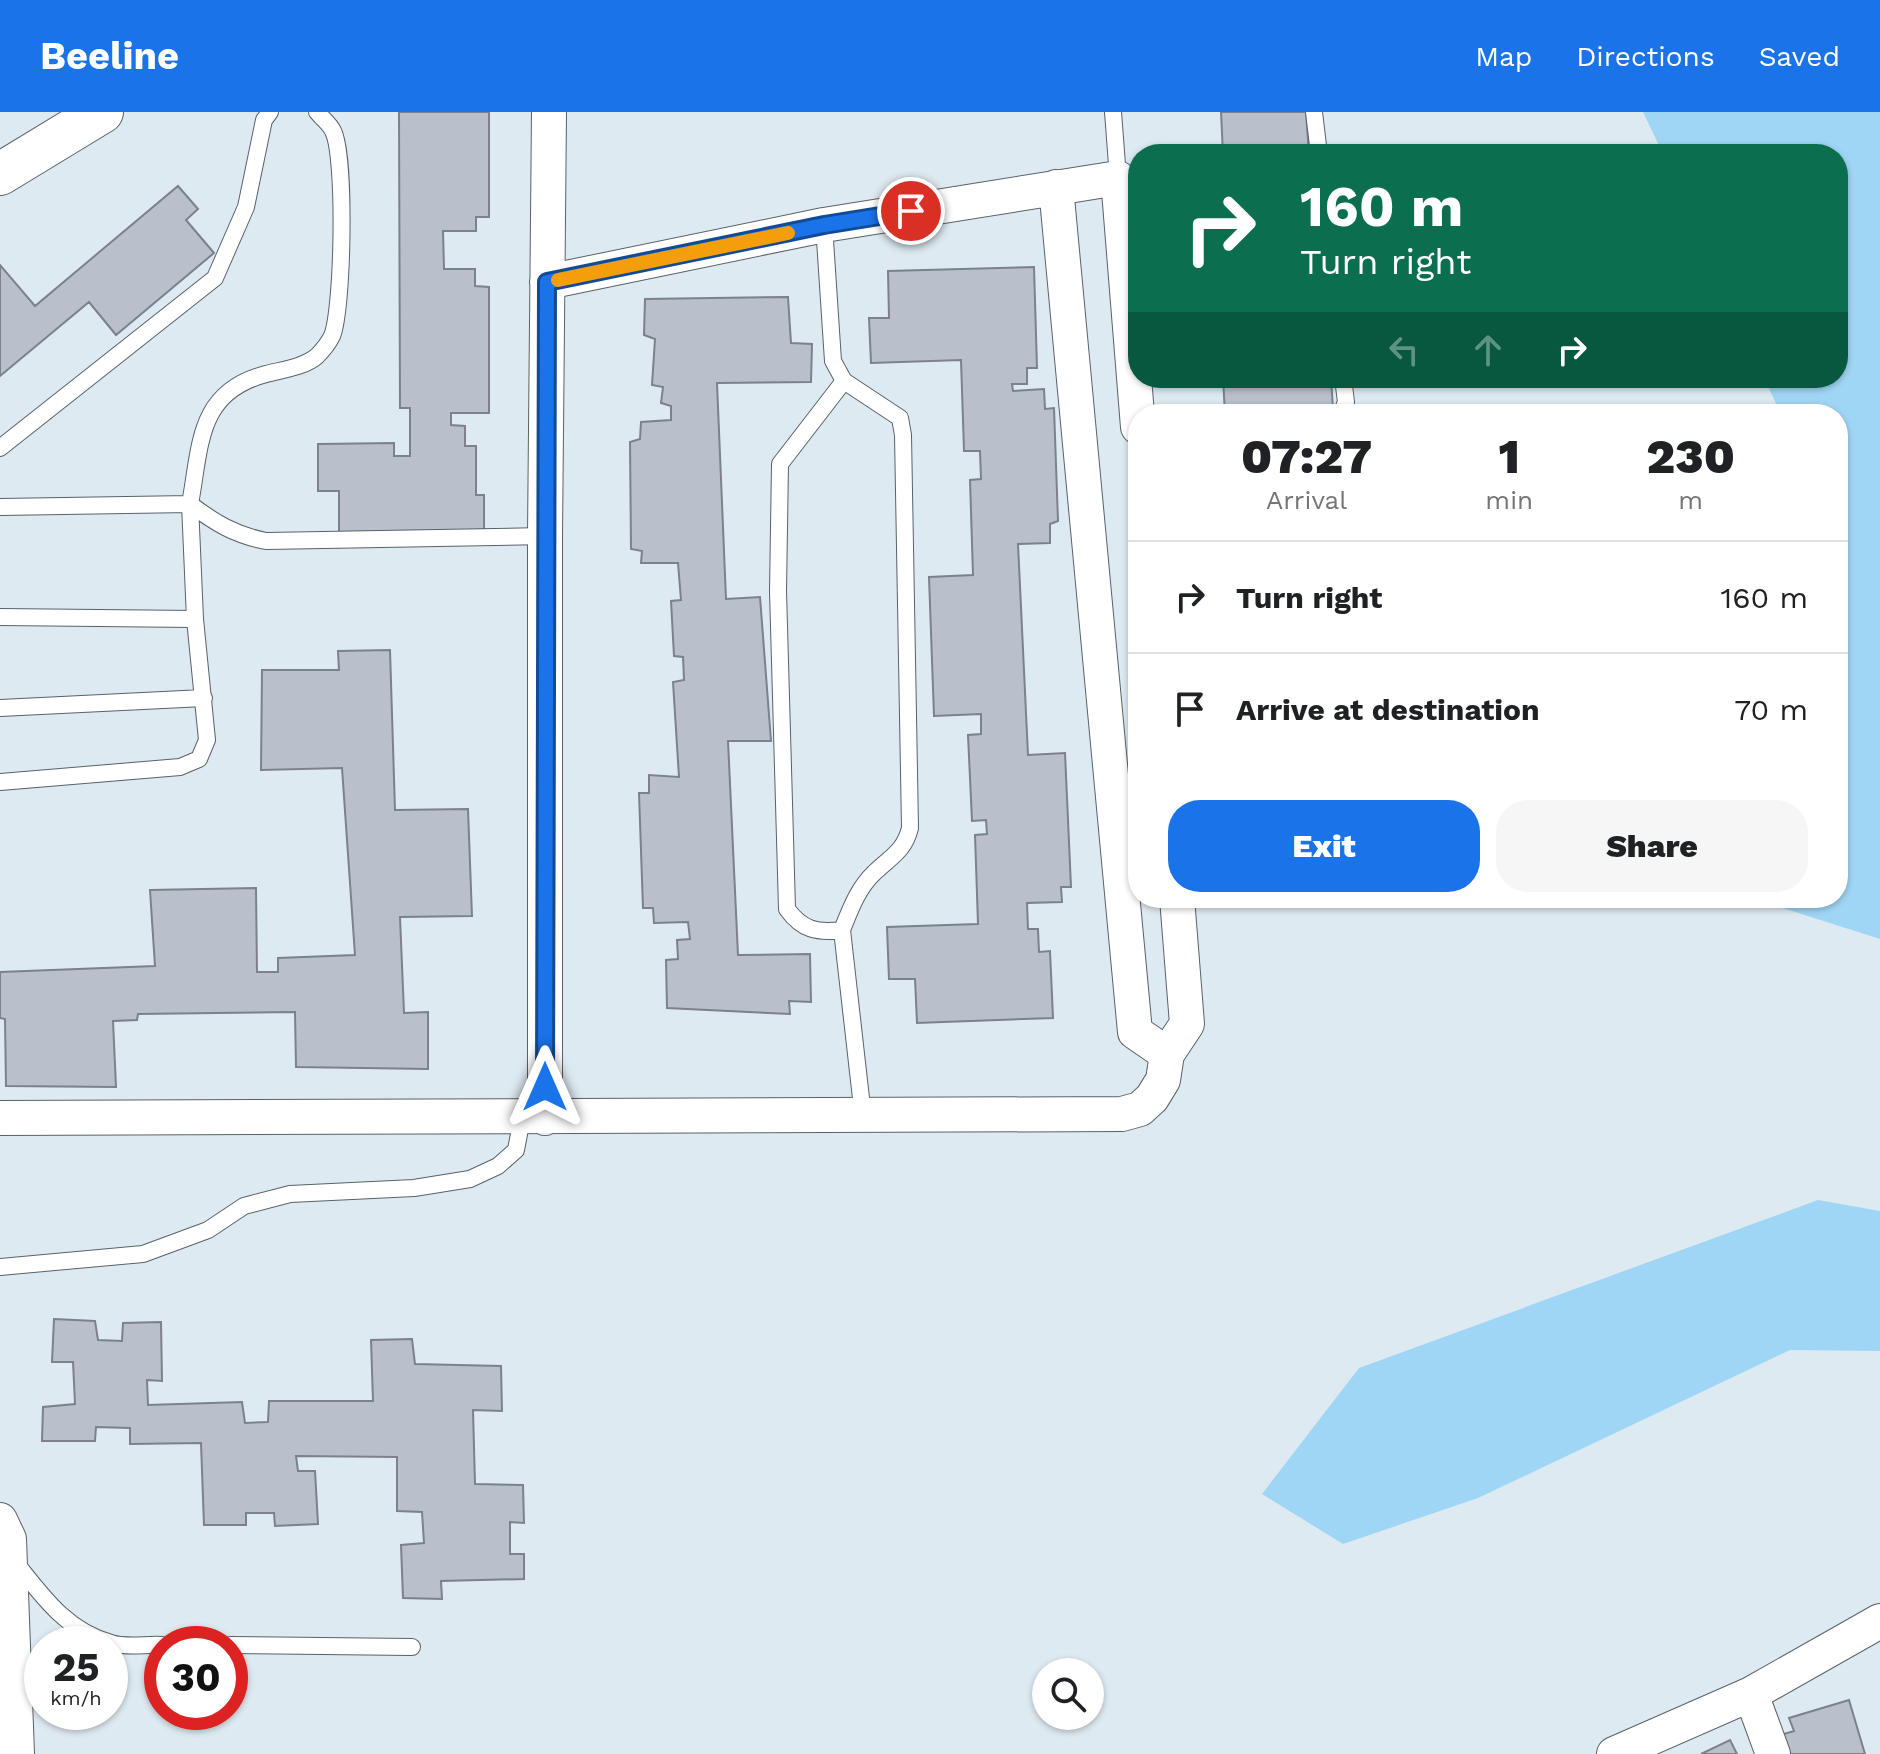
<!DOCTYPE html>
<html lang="en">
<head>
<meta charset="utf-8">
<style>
	:root { --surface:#fff; --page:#f6f6f6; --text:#202124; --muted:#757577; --line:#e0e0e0; --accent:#1a73e8 }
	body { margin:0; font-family:"Work Sans",sans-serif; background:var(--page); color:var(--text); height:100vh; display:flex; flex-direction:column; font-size:30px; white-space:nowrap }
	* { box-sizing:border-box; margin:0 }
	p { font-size:26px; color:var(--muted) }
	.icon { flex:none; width:44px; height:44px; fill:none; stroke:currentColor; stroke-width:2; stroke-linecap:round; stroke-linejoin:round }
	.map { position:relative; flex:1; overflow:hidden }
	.side { position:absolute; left:1128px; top:292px; width:720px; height:504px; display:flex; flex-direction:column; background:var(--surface); border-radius:32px; box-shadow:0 2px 6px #0004 }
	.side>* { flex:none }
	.hud { position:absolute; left:1128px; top:32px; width:720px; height:244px; border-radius:32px; box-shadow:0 2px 6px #0004; background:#0b6e4f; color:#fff; overflow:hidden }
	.controls { position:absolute; left:1032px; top:1546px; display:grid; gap:16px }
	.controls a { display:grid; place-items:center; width:72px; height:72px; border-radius:50%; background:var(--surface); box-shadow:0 2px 6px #0004; font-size:40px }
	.speed { position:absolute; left:24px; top:1514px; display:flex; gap:16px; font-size:40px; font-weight:700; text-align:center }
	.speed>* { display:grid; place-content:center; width:104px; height:104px; border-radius:50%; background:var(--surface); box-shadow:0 2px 6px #0004; line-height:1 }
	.speed small { font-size:20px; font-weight:400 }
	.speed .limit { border:12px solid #d22; background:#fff; color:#111 }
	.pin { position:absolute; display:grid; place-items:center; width:68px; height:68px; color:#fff; margin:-34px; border:4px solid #fff; border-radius:50%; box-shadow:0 2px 8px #0007 }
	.me { position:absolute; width:88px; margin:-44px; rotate:0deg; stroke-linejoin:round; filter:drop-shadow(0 0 6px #0008) }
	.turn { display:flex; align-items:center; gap:28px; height:168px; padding:0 40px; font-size:36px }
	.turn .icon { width:104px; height:104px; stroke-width:2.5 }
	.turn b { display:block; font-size:56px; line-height:68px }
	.lanes { display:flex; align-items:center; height:76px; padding:0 40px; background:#0003; justify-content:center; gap:40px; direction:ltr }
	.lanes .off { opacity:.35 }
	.eta { display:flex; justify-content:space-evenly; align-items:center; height:136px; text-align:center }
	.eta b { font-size:48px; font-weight:800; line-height:56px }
	.button { display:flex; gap:16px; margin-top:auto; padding:16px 40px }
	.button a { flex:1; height:92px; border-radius:32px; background:var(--accent); color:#fff; font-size:32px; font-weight:800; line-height:92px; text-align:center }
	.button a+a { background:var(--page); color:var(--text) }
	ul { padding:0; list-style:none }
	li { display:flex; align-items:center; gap:24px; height:112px; padding:0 40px; border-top:2px solid var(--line) }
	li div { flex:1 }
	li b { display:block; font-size:30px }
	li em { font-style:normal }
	header { display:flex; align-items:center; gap:48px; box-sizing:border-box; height:112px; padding:0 40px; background:var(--accent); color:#fff }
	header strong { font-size:38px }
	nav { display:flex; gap:44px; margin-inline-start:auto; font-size:28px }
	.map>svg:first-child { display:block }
	.green { fill:#a0d6f5 }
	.building { fill:#bac0cb; stroke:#7c818b; stroke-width:2 }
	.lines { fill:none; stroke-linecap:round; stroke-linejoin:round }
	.service-casing { stroke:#586268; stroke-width:18 }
	.minor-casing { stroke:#586268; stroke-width:36 }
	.tertiary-casing { stroke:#586268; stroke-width:44 }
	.service { stroke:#fff; stroke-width:16 }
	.minor { stroke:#fff; stroke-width:34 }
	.tertiary { stroke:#fff; stroke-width:42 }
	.route-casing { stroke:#114b97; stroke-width:20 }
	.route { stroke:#1a73e8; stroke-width:14 }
	.slow { stroke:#f59e0b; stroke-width:14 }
</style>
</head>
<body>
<header>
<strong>Beeline</strong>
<nav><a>Map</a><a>Directions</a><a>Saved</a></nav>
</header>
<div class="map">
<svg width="1880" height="1642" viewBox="0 0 1880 1642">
	<rect width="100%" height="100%" fill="#deeaf1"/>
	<path class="green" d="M1643,0H1880V827L1751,786H1838V302H1781L1764,266H1838V42H1663Z
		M1818,1088L1880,1099V1239L1790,1238L1478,1386L1343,1432L1262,1382L1359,1256Z"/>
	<path class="building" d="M399,0H489V105H476V119H443L444,157H475V174L489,175V301H451V313L465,314V334H476V383H484V424L339,423V379H318V332L394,331V344H410V296H400Z
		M1221,0H1306L1309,42H1223Z
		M178,74L198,97L186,108L214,141L116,223L89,190L0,264V153L35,194Z
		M1034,155L1037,256H1027V272H1012L1013,279L1044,277L1045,297L1054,296L1058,409L1050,412V431L1018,432L1028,643L1065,641L1071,775H1061L1062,790L1027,791L1028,817H1038L1039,840L1050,839L1053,906L917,911L915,867H889L887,815L978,812L975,723L987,722L986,708L972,709L968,623L981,622V602L934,604L929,465L973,463L970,368L981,367L980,339H964L961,248L871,251L869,206H889L888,159Z
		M788,185L791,231L812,232L811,270L717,271L726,487L760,485L771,629H728L738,843L810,842L811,890L789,889L790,902L667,896L666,848L678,847L677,828L690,827L688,810L654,811L653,796H643L639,681H649V663L679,665L673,570L684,568L683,545L674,544L671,489L681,488L678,451H641L642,439L631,437L630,330L640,327L641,310L671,308V294L661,291L663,275L652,273L655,227L644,223L645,187Z
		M1223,266H1331L1333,297L1225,302Z
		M390,538L395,698L468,697L472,804L400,805L404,901L428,900V957L296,955L295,900L138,902L137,908L113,909L116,975L6,974L5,907L0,906V860L155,854L150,778L256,776L257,860H278V846L355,843L342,656L261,658L262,558H339L338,539Z
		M54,1207L95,1209L98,1228L122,1229L123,1211L161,1210L162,1269L147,1268L148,1293L242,1290L245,1311L268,1310L269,1289H373L371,1228L412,1227L415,1252L501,1254L502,1299L473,1298L475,1372L523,1373L524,1411L510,1410V1442H524V1467L441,1469L442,1487L403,1486L401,1433L424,1431L422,1400L397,1399V1345L296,1344L298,1359H315L318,1412L275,1414L274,1401H246V1413H204L201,1331L130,1332V1316L96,1315L95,1329H42L43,1295L75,1292L73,1250H52Z
		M1849,1588L1865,1642H1782L1777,1624L1794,1619L1789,1606Z
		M1730,1628L1737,1642H1701Z"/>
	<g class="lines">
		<g class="service-casing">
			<path id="service" d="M317,0C322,6 330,12 333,19C346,44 343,198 332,224C329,230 322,239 317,244C305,255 281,258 266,262C197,280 201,333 190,392C215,411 235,423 266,429L545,424
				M1113,0L1118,66
				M1314,0L1319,42
				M824,113L833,249L844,269L900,306L903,323L910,716C904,740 890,745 874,761C858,776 850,798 842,818L863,1004
				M1341,302L1346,290L1343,266
				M0,336L215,166L246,95L264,8L270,0
				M0,395L190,392L195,507L207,628L199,647L180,655L0,670
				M0,505L195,507
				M0,596L204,586
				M842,818C817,821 802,818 787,797L778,479L780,352L844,269
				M0,1155L143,1142L208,1118L244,1094L290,1082L414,1076L470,1067L498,1054L516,1038L522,1006
				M16,1451C43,1485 67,1519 111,1531C126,1536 146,1532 162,1533
				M230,1533L412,1535"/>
		</g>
		<g class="minor-casing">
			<path id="minor" d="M1056,75L1135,920L1167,942
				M547,170L824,113L1118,66L1138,315
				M0,1006L1122,1002L1140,997L1152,986L1163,968L1167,942L1187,912L1177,786
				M545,1006V424L549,0
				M0,1408L9,1427L17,1642
				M1751,1582L1773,1642
				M1614,1642L1751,1582L1880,1509"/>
		</g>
		<g class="tertiary-casing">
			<path id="tertiary" d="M0,62L102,0"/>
		</g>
		<use href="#service" class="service"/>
		<use href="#minor" class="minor"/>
		<use href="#tertiary" class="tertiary"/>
	</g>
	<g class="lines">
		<g class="route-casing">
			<path id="route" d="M545,975L547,170L824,113L911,99"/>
		</g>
		<use href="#route" class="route"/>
		<path class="slow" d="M558,168L788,121"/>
	</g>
</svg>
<div class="controls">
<a><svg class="icon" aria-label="search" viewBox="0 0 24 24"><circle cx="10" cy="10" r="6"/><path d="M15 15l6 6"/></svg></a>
</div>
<div class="speed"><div>25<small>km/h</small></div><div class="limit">30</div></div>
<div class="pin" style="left:911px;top:99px;background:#d93025"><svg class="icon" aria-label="arrive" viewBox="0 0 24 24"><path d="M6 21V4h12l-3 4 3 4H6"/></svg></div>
<svg class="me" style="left:545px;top:975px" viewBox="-20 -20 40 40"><path d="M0-17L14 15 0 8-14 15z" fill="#1a73e8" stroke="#fff" stroke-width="4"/></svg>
<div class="hud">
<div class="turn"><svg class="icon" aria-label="right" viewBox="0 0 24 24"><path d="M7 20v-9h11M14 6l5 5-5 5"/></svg><div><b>160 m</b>Turn right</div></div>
<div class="lanes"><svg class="icon off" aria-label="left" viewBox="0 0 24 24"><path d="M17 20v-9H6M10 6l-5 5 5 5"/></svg><svg class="icon off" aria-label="ahead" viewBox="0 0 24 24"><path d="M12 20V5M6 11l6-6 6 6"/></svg><svg class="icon" aria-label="right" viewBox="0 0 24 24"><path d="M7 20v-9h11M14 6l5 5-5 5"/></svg></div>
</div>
<section class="side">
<div class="eta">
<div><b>07:27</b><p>Arrival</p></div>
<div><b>1</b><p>min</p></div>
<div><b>230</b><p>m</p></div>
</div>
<ul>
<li><svg class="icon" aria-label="right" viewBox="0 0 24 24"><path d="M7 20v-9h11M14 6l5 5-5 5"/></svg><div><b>Turn right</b></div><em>160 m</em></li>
<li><svg class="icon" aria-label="arrive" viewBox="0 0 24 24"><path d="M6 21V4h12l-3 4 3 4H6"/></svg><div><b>Arrive at destination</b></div><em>70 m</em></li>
</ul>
<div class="button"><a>Exit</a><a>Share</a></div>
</section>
</div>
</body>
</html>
